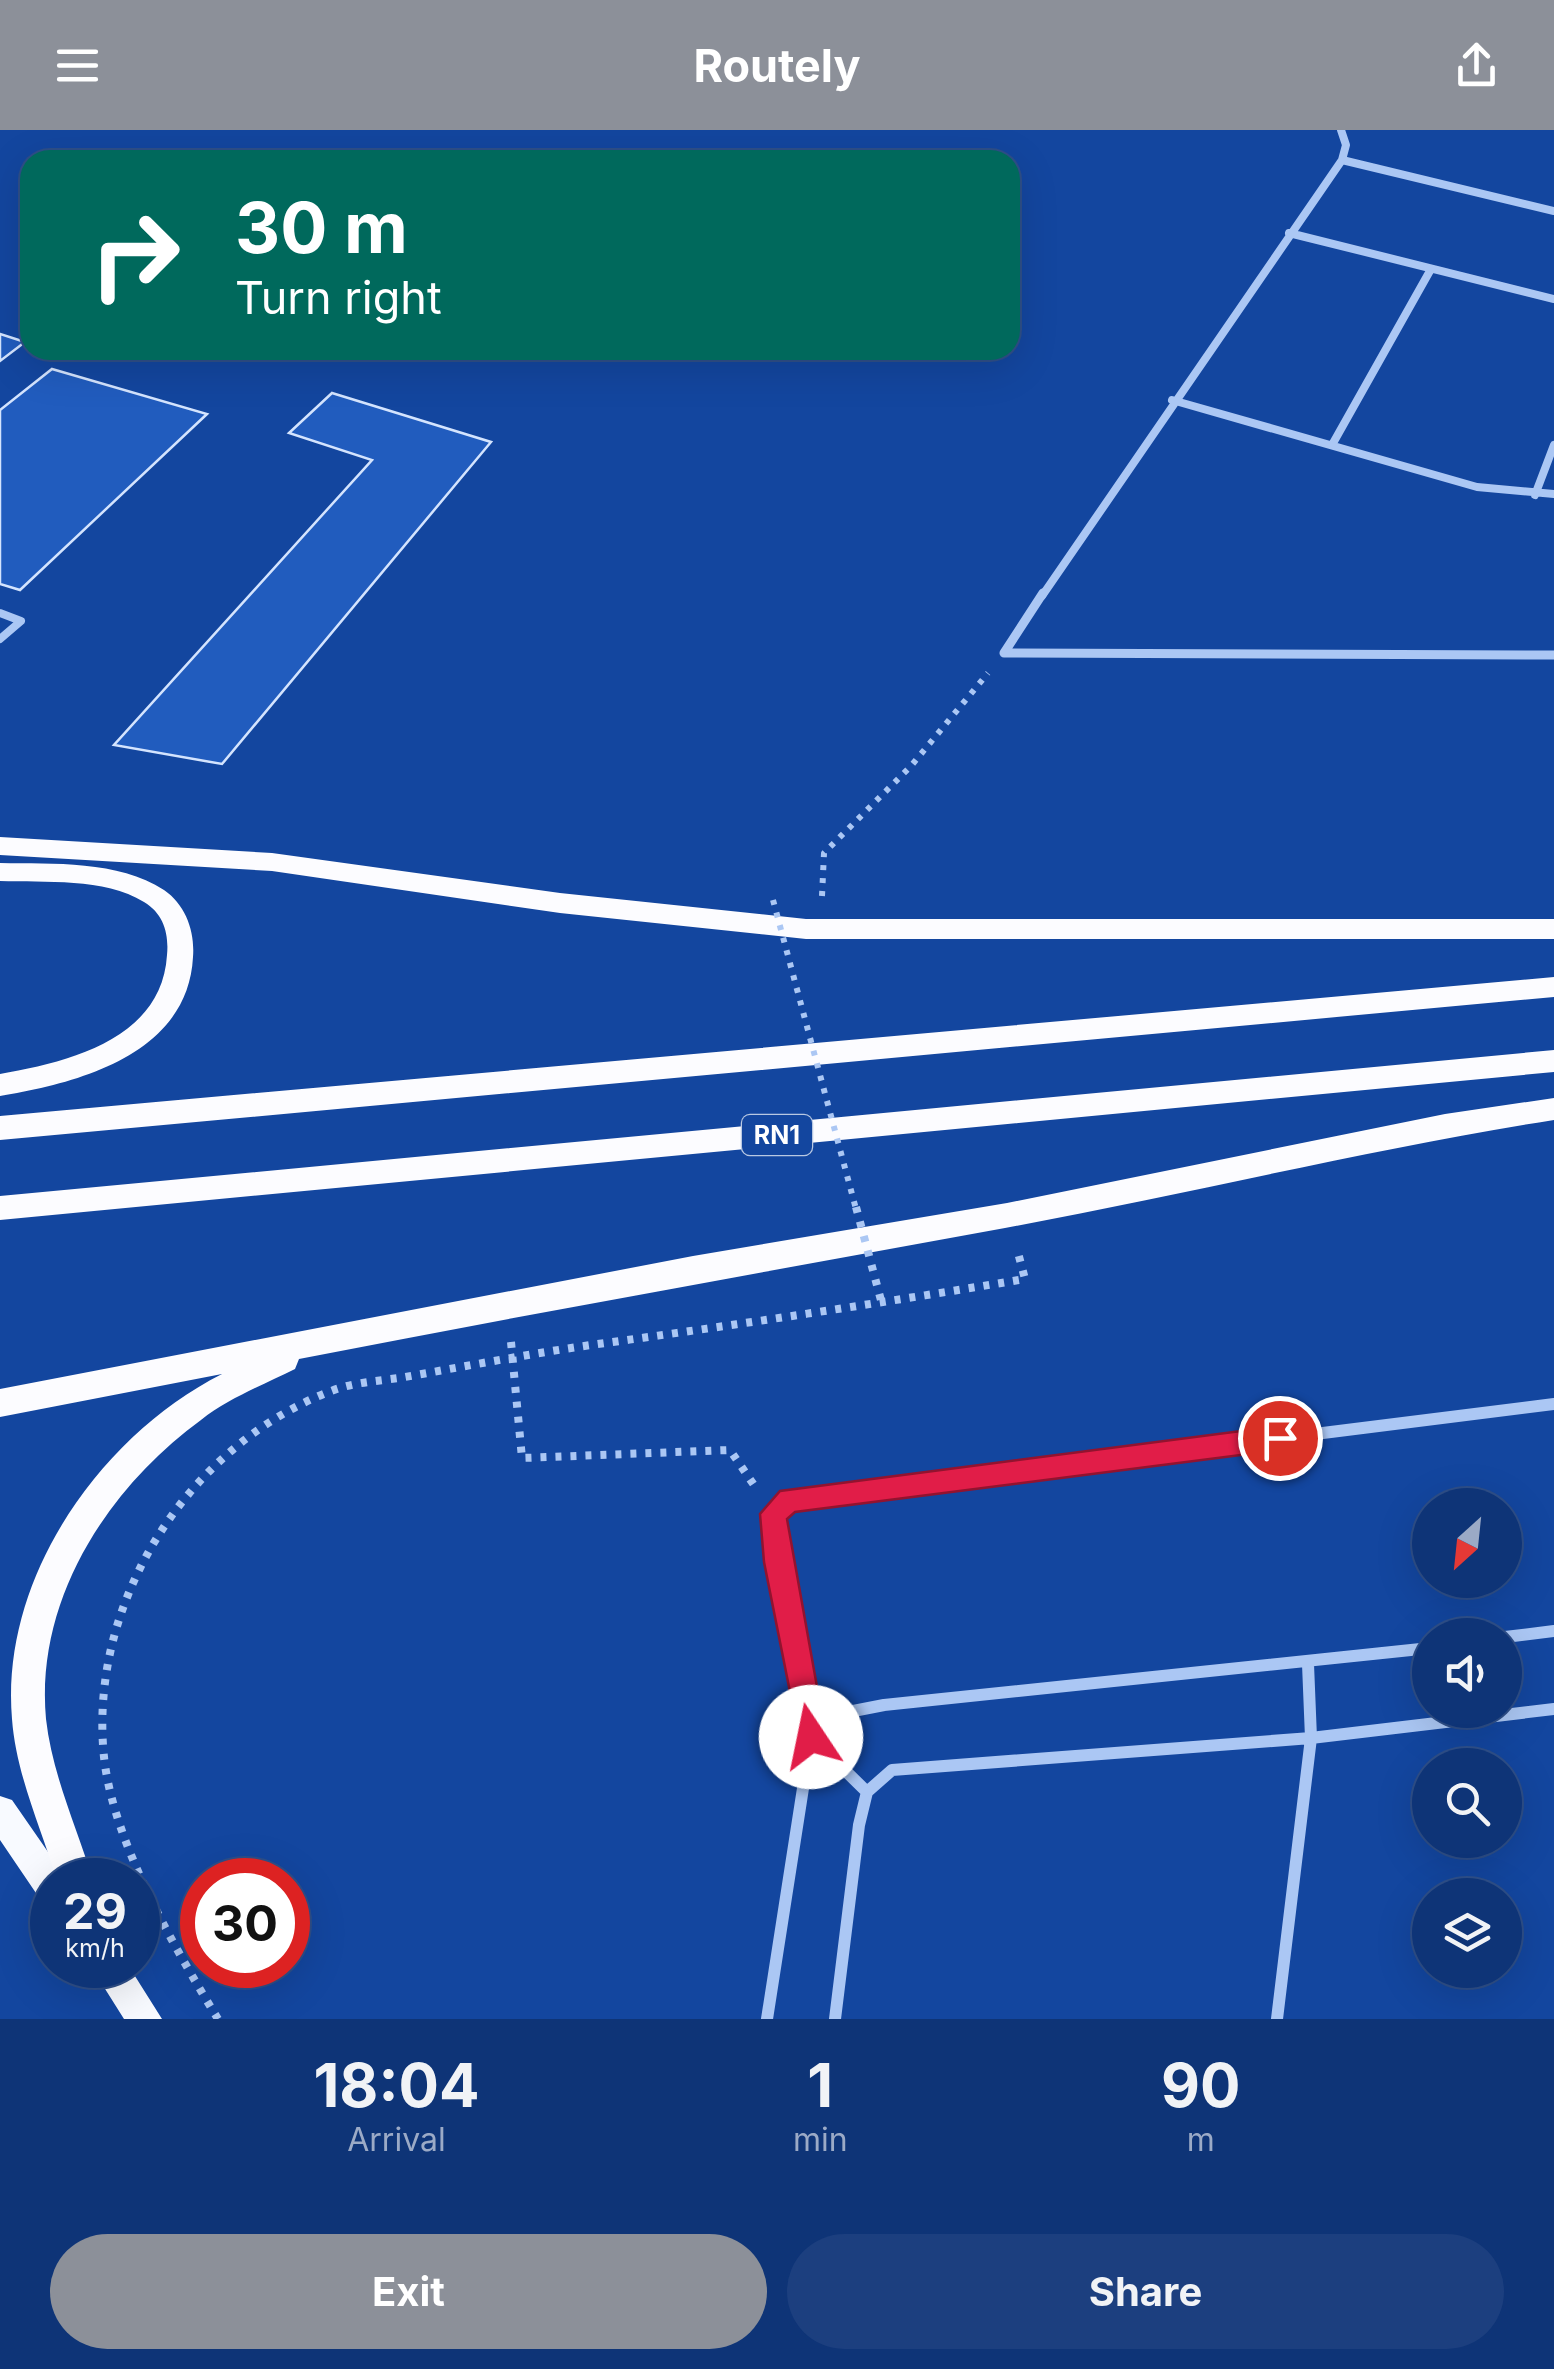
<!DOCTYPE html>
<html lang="en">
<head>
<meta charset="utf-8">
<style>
	:root { --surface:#0e3477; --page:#1c3f7f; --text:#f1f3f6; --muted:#9baac6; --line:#2e4f89; --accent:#8c9099 }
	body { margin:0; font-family:Inter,sans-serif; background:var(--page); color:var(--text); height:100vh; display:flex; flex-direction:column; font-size:38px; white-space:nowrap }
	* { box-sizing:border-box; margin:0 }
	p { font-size:32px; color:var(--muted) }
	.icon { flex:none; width:55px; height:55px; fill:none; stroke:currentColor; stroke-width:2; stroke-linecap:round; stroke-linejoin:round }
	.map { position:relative; height:1889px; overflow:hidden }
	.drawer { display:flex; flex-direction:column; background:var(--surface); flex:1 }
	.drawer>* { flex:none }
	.top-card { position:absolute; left:20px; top:20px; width:1000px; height:210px; border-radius:30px; box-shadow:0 10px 40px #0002,0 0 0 2px var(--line); background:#00695c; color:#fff; overflow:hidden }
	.needle { width:65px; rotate:207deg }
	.fabs { position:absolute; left:1412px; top:1358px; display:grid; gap:20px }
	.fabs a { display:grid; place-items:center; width:110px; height:110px; border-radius:50%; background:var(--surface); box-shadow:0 10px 40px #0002,0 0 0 2px var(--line); font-size:50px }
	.speed { position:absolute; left:30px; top:1728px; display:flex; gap:20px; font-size:50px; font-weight:700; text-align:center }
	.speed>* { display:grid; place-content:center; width:130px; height:130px; border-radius:50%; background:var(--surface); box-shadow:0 10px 40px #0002,0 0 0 2px var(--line); line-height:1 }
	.speed small { font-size:25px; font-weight:400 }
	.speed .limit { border:15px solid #d22; background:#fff; color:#111 }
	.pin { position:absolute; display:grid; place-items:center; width:85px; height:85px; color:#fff; margin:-42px; border:5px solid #fff; border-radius:50%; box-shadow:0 2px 10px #0007 }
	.me { position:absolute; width:110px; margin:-55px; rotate:349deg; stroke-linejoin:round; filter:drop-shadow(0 0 8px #0008) }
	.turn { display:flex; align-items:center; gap:35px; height:210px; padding:0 50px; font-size:45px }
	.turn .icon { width:130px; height:130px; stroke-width:2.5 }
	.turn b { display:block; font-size:70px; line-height:85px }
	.eta { display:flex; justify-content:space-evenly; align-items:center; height:170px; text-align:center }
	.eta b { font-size:60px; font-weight:700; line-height:70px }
	.primary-button { display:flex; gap:20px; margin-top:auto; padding:20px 50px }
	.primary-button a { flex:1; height:115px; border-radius:60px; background:var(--accent); color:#fff; font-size:40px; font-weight:700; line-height:115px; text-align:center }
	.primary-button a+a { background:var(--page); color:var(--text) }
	header { display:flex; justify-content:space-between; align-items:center; height:130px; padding:0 50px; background:var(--accent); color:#fff; font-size:45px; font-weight:700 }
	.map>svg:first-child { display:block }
	.building { fill:#215cbe; stroke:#d4e4fe; stroke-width:2.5 }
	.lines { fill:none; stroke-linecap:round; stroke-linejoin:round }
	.path-far1 { stroke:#abc7f4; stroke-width:6; stroke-dasharray:5 8; stroke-linecap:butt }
	.path { stroke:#abc7f4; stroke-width:8; stroke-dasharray:6 9; stroke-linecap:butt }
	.service { stroke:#abc7f4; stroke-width:8 }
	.minor-far2 { stroke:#abc7f4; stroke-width:8 }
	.minor-far1 { stroke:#abc7f4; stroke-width:9 }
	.minor { stroke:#abc7f4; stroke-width:12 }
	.primary { fill:#f8faff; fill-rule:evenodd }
	.trunk { fill:#fcfcff; fill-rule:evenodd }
	.path-bridge-far1 { stroke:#abc7f4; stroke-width:6; stroke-dasharray:5 8; stroke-linecap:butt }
	.path-bridge { stroke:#abc7f4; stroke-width:8; stroke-dasharray:6 9; stroke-linecap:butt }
	.route { fill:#e11d48; stroke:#92132f; stroke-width:2.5 }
	.labels { text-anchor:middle; stroke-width:10; stroke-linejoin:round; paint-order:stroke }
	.shield { fill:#13469f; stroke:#b8c8e2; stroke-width:2.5 }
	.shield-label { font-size:25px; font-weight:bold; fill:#fff }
</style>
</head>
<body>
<header><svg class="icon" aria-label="menu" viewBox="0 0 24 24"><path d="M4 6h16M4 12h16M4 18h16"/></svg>Routely<svg class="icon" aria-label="share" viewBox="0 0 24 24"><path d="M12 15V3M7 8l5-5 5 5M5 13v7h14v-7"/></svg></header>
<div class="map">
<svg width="1554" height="1889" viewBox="0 0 1554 1889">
	<rect width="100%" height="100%" fill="#13469f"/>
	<path class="building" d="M0,204L25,212L0,231Z
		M52,239L207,284L20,460L0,454V280Z
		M332,263L491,312L222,634L114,615L372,330L289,303Z"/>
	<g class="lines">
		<path class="path-far1" d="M822,766L824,723L911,636L988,543"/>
		<path class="path" d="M511,1212L522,1328L730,1320L756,1358
			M218,1889C174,1817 113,1712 104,1627C88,1473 187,1316 331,1261C354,1252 380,1251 405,1247C467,1236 529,1224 591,1215C736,1195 881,1173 1025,1149L1017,1119"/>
		<path class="service" d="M0,483L21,491L0,509"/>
		<path class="minor-far2" d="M1342,30L1554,81
			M1289,103L1554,169
			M1172,270L1477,357L1554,364
			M1332,315L1431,139
			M1535,365L1554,315
			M1042,466L1342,30L1346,15L1341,0"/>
		<path class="minor-far1" d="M1004,523L1043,463
			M1004,523L1554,525"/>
		<path class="minor" d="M1505,1507L1554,1501
			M811,1607L843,1583L884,1575L1430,1518
			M811,1607L867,1662
			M767,1889L811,1607L773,1384L789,1370L1554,1274
			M835,1889L859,1695L867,1662L892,1640L1311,1608L1554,1579
			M1277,1889L1311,1608L1308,1534"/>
		<path class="primary" d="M0,1666L12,1670L64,1745L66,1750H52V1774L40,1769L0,1710Z
			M90,1835H128L162,1889H124Z"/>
		<path class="trunk" d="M0,707L272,723L560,763L806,789H1554V809H806L560,783L272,741L0,725Z
			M0,733C53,734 118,730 164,760C186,775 195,802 193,827C188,924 79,953 0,966V944C69,932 162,909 167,825C169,804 164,784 144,772C104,747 45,753 0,751Z
			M1554,847V867L0,1010V986Z
			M1554,920V942L0,1090V1066Z
			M1554,968V990C1370,1019 1189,1064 1005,1098C770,1141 534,1183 299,1229L295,1239C263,1255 229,1268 201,1290C108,1358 35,1469 46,1589C52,1644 77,1698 93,1750H57C41,1698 16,1644 12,1589C0,1448 100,1306 222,1244L0,1287V1259L693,1126L1007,1073L1445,984Z"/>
		<path class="path-bridge-far1" d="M773,770L856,1079"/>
		<path class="path-bridge" d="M856,1077L882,1174"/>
	</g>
	<path class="route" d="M1280,1296L1289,1299L1293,1308L1289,1317L1280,1320L795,1382L787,1389L826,1607L822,1617L811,1622L801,1617L764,1432L760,1384L780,1361Z"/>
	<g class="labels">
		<rect class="shield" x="742" y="985" width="70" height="40" rx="8"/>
		<g class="shield-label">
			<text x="777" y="1014">RN1</text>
		</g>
	</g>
</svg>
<div class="fabs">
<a><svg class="needle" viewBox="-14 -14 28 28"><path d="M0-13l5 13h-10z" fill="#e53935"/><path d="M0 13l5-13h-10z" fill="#9baac6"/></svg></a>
<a><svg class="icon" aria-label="sound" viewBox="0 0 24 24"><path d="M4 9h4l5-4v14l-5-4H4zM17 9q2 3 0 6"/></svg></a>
<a><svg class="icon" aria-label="search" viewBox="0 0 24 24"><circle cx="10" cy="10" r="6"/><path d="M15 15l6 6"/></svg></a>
<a><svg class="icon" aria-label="layers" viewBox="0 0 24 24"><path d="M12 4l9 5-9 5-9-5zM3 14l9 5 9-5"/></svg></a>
</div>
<div class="speed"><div>29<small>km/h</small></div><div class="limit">30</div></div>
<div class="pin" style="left:1280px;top:1308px;background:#d93025"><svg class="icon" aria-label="arrive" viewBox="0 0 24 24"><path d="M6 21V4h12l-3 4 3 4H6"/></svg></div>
<svg class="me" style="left:811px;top:1607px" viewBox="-20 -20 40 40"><circle r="19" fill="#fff"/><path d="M0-13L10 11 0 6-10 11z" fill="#e11d48"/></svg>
<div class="top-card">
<div class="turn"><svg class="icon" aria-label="right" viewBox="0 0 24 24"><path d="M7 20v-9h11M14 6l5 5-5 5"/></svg><div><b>30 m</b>Turn right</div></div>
</div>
</div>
<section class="drawer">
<div class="eta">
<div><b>18:04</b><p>Arrival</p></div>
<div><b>1</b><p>min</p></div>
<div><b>90</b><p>m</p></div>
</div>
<div class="primary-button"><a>Exit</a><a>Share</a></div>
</section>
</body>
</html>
